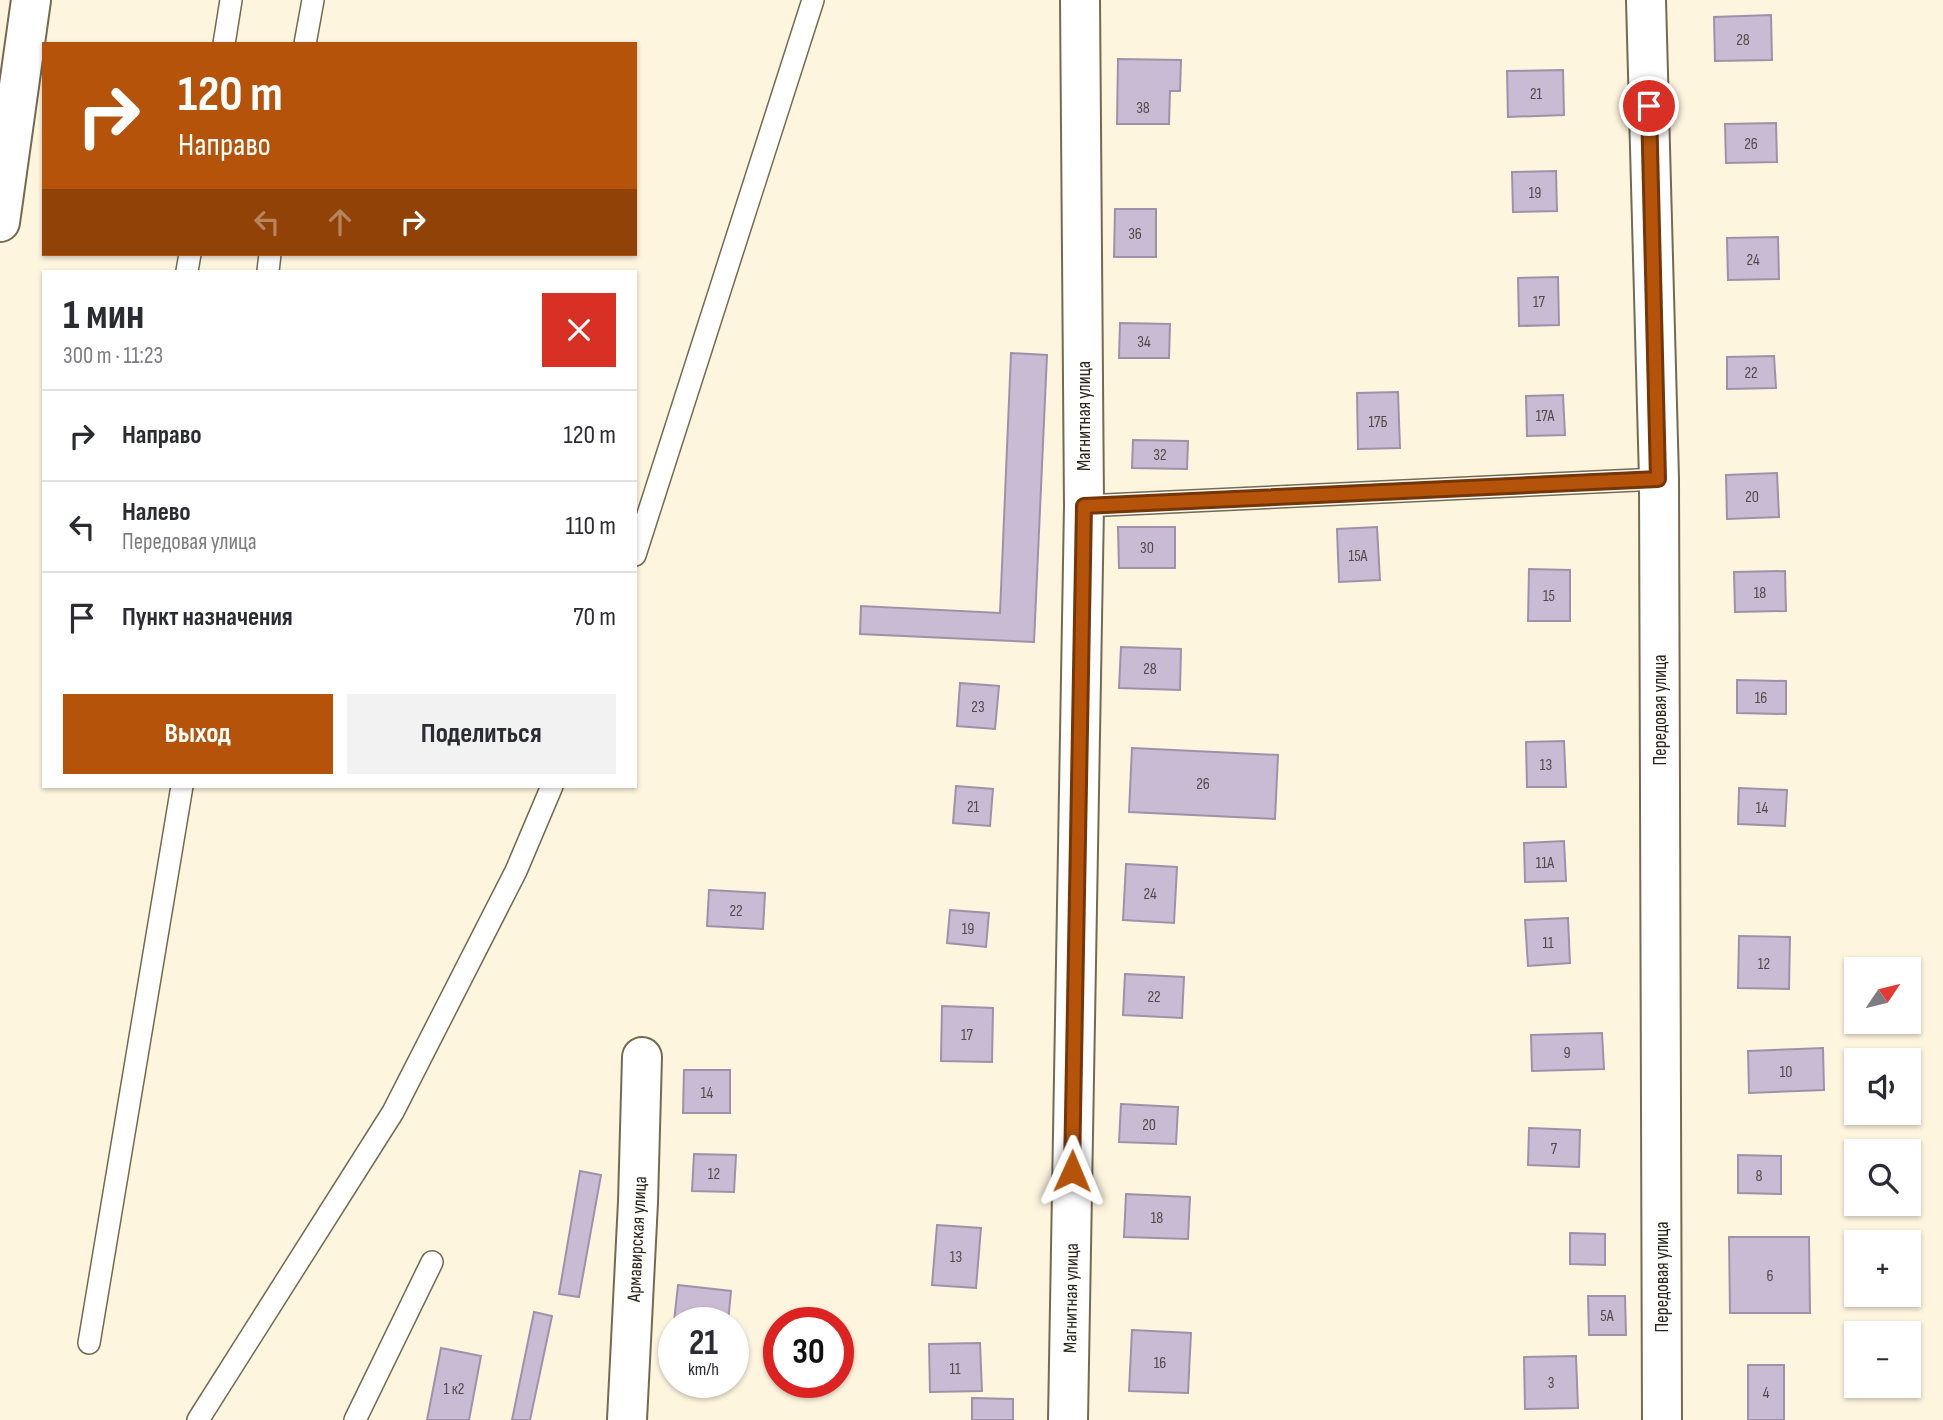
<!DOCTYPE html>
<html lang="ru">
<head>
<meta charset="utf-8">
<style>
	:root { --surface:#fff; --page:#f2f2f3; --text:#2b2b33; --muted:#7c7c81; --line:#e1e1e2; --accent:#b45309 }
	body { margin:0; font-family:"Sofia Sans Condensed",sans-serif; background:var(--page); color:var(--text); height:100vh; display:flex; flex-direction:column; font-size:26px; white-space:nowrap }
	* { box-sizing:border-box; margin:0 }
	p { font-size:23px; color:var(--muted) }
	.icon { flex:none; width:38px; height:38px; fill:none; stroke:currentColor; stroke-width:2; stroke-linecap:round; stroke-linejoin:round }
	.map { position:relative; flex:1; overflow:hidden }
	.side { position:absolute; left:42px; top:270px; width:595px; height:518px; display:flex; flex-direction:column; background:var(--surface); border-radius:0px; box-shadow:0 2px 5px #0004 }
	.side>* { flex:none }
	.guide { position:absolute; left:42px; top:42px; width:595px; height:214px; border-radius:0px; box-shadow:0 2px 5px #0004; background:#b45309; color:#fff; overflow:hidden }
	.needle { width:46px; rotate:55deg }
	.controls { position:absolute; left:1844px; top:957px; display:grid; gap:14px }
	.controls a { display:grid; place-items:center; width:77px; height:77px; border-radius:0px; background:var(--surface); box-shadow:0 2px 5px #0004; font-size:35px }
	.speed { position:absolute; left:658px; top:1307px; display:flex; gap:14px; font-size:35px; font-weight:700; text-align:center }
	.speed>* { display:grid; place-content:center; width:91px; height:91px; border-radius:50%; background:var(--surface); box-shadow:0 2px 5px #0004; line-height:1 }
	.speed small { font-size:18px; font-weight:400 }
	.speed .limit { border:10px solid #d22; background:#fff; color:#111 }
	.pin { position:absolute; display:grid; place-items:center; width:60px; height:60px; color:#fff; margin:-30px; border:4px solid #fff; border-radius:50%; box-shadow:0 2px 7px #0007 }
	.me { position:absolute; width:77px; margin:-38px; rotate:1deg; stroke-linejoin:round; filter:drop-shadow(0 0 5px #0008) }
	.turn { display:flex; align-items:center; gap:24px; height:147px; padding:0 21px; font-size:32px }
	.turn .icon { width:91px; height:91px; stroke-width:2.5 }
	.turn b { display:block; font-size:49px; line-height:60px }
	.lanes { display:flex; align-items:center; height:66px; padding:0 21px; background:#0003; justify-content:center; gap:35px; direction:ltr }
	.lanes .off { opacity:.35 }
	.round { display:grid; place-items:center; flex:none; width:74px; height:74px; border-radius:0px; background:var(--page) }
	.head { display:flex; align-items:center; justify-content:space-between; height:119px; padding:0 21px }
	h1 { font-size:42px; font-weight:700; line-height:52px }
	.cta { display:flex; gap:14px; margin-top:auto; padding:14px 21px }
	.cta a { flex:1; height:80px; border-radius:0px; background:var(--accent); color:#fff; font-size:28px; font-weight:700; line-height:80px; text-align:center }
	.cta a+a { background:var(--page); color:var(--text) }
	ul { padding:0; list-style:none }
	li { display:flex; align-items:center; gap:21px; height:91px; padding:0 21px; border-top:2px solid var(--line) }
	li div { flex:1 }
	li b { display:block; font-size:26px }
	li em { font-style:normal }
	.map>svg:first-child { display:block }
	.building { fill:#cabbd4; stroke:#9f91a9; stroke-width:2 }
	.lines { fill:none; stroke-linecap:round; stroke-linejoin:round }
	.service-casing { stroke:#746a51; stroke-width:24 }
	.minor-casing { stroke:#746a51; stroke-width:42 }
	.service { stroke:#fff; stroke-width:21 }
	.minor { stroke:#fff; stroke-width:38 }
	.route-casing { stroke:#753606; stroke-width:18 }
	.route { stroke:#b45309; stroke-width:12 }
	.labels { text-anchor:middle; stroke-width:6; stroke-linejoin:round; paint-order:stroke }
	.number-label { font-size:16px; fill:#514a49 }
	.street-label { font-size:19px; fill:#29251b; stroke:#fff }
</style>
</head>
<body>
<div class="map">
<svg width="1943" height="1420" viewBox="0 0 1943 1420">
	<rect width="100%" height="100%" fill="#fef5df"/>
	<path class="building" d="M1771,15L1772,60L1715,61L1714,17Z
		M1118,59L1181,60L1180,91H1170L1169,124H1117Z
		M1563,70L1564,115L1508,117L1507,71Z
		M1776,123L1777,162L1726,163L1725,124Z
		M1556,171L1557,211L1513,212L1512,172Z
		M1115,209H1156V257H1114Z
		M1778,237L1779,279L1728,280L1727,238Z
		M1558,277L1559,325L1519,326L1518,278Z
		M1120,323L1170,324L1169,358H1119Z
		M1011,353L1047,355L1034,642L860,634L861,606L1000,613Z
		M1774,356L1776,388L1727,389V357Z
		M1398,392L1400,448L1358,449L1357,393Z
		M1563,395L1565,435L1527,436L1526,396Z
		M1133,440L1188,441L1187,469L1132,468Z
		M1777,473L1779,517L1727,519L1726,475Z
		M1118,527H1175V568H1119Z
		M1377,527L1380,580L1339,582L1337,529Z
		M1529,569L1570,570V621H1528Z
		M1785,571L1786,611L1735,612L1734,572Z
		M1121,647L1181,649L1180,690L1119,688Z
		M1737,680L1786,681V714L1737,713Z
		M960,683L999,686L995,729L957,726Z
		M1564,741L1566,787H1527L1526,742Z
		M1132,748L1278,755L1275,819L1129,812Z
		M956,786L993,789L990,826L953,823Z
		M1739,788L1787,790L1785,826L1738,824Z
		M1564,841L1566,881L1525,882L1524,843Z
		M1126,864L1177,867L1174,923L1123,920Z
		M709,890L765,893L763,929L707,926Z
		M950,910L989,913L986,947L947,943Z
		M1568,918L1570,963L1528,966L1525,920Z
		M1739,936L1790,937L1789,989L1738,988Z
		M1125,974L1184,977L1182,1018L1123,1015Z
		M942,1006L993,1008L992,1062L941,1061Z
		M1602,1033L1604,1069L1532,1071L1531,1035Z
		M1823,1048L1824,1090L1749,1093L1748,1051Z
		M684,1070H730V1113H683Z
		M1121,1104L1178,1107L1176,1144L1119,1142Z
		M1529,1128L1580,1130L1579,1167L1528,1165Z
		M694,1154L736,1155L734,1192L692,1191Z
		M1738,1155L1781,1156V1194L1738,1193Z
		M580,1171L601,1175L579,1297L559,1294Z
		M1126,1194L1190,1197L1188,1239L1124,1237Z
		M937,1225L981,1228L976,1288L932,1285Z
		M1570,1233L1605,1234V1265L1570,1264Z
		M1729,1237H1809L1810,1313H1730Z
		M678,1285L731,1291L728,1323H674L672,1340Z
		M1588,1296H1625L1626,1335H1589Z
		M534,1312L552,1316L530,1420H512Z
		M1132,1330L1191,1333L1188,1393L1129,1391Z
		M980,1343L982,1391L930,1392L929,1344Z
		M441,1348L481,1356L469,1420H427Z
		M1576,1356L1578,1408L1525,1409L1524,1357Z
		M1748,1365H1784V1420H1748Z
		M972,1398L1013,1399V1420H972Z"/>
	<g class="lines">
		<g class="service-casing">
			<path id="service" d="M224,44L231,0
				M305,44L313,0
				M187,271L190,254
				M268,271L270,254
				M1084,506L1659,479
				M635,555L813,0
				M89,1343L182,786
				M198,1420L393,1112L516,871L552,786
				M355,1420L432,1262"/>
		</g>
		<g class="minor-casing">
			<path id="minor" d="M1646,0L1659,479L1662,1420
				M0,222L31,0
				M627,1420L638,1202L642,1057
				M1068,1420L1084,506L1080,0"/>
		</g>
		<use href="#service" class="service"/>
		<use href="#minor" class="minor"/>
	</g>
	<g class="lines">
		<g class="route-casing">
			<path id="route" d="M1072,1171L1084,506L1658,479L1649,106"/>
		</g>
		<use href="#route" class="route"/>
	</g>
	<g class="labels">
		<g class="number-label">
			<text x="1743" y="45">28</text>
			<text x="1536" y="99">21</text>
			<text x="1143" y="113">38</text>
			<text x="1751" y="149">26</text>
			<text x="1535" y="198">19</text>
			<text x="1135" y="239">36</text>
			<text x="1753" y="265">24</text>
			<text x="1539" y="307">17</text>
			<text x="1144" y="347">34</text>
			<text x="1751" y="378">22</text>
			<text x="1545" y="421">17А</text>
			<text x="1378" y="427">17Б</text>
			<text x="1160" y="460">32</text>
			<text x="1752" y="502">20</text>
			<text x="1147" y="553">30</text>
			<text x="1358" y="561">15А</text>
			<text x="1760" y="598">18</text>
			<text x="1549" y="601">15</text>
			<text x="1150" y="674">28</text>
			<text x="1761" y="703">16</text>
			<text x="978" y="712">23</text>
			<text x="1546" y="770">13</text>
			<text x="1203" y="789">26</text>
			<text x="973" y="812">21</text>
			<text x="1762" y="813">14</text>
			<text x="1545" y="868">11А</text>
			<text x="1150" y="899">24</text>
			<text x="736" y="916">22</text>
			<text x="968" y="934">19</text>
			<text x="1548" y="948">11</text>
			<text x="1764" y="969">12</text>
			<text x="1154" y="1002">22</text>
			<text x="967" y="1040">17</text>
			<text x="1567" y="1058">9</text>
			<text x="1786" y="1077">10</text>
			<text x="707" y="1098">14</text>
			<text x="1149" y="1130">20</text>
			<text x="1554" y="1154">7</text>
			<text x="714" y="1179">12</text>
			<text x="1759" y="1181">8</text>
			<text x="1157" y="1223">18</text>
			<text x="956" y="1262">13</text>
			<text x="1770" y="1281">6</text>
			<text x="1607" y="1321">5А</text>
			<text x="1160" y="1368">16</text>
			<text x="955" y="1374">11</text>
			<text x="1551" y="1388">3</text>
			<text x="454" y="1394">1 к2</text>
			<text x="1766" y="1398">4</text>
		</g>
		<g class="street-label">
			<text transform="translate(1083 416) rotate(-90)" y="7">Магнитная улица</text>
			<text transform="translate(1659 710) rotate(-90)" y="7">Передовая улица</text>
			<text transform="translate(636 1239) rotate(-87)" y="7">Армавирская улица</text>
			<text transform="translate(1661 1277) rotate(-90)" y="7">Передовая улица</text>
			<text transform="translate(1070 1298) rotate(-89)" y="7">Магнитная улица</text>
		</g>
	</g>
</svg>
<div class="controls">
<a><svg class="needle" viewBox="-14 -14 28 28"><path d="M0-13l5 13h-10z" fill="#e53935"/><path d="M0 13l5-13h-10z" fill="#7c7c81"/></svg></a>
<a><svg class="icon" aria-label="sound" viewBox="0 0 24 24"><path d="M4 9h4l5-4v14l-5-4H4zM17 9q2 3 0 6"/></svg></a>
<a><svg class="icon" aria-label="search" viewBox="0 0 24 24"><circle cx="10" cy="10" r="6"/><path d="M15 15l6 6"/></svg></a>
<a>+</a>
<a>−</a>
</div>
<div class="speed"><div>21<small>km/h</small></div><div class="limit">30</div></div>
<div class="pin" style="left:1649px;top:106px;background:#d93025"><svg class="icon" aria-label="arrive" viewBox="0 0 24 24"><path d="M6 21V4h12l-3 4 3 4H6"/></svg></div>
<svg class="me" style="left:1072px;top:1171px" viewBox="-20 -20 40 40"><path d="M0-17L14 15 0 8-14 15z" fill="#b45309" stroke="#fff" stroke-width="4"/></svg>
<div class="guide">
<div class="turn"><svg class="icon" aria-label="right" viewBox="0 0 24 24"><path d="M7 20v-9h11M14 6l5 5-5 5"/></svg><div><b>120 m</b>Направо</div></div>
<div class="lanes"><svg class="icon off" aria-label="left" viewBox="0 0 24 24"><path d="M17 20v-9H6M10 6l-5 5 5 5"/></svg><svg class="icon off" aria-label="ahead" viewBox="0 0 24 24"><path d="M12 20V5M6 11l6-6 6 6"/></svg><svg class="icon" aria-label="right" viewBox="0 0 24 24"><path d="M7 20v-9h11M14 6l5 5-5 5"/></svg></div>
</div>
<section class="side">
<div class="head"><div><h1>1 мин</h1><p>300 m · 11:23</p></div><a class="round" style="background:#d93025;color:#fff"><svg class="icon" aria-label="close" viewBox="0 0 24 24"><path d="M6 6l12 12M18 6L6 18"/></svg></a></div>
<ul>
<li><svg class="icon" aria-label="right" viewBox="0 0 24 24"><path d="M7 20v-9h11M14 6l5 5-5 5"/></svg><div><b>Направо</b></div><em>120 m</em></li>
<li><svg class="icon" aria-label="left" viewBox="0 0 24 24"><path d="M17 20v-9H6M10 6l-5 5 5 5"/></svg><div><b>Налево</b><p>Передовая улица</p></div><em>110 m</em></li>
<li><svg class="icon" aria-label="arrive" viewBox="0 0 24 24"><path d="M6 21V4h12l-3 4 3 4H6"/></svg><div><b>Пункт назначения</b></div><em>70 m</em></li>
</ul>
<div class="cta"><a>Выход</a><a>Поделиться</a></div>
</section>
</div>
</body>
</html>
